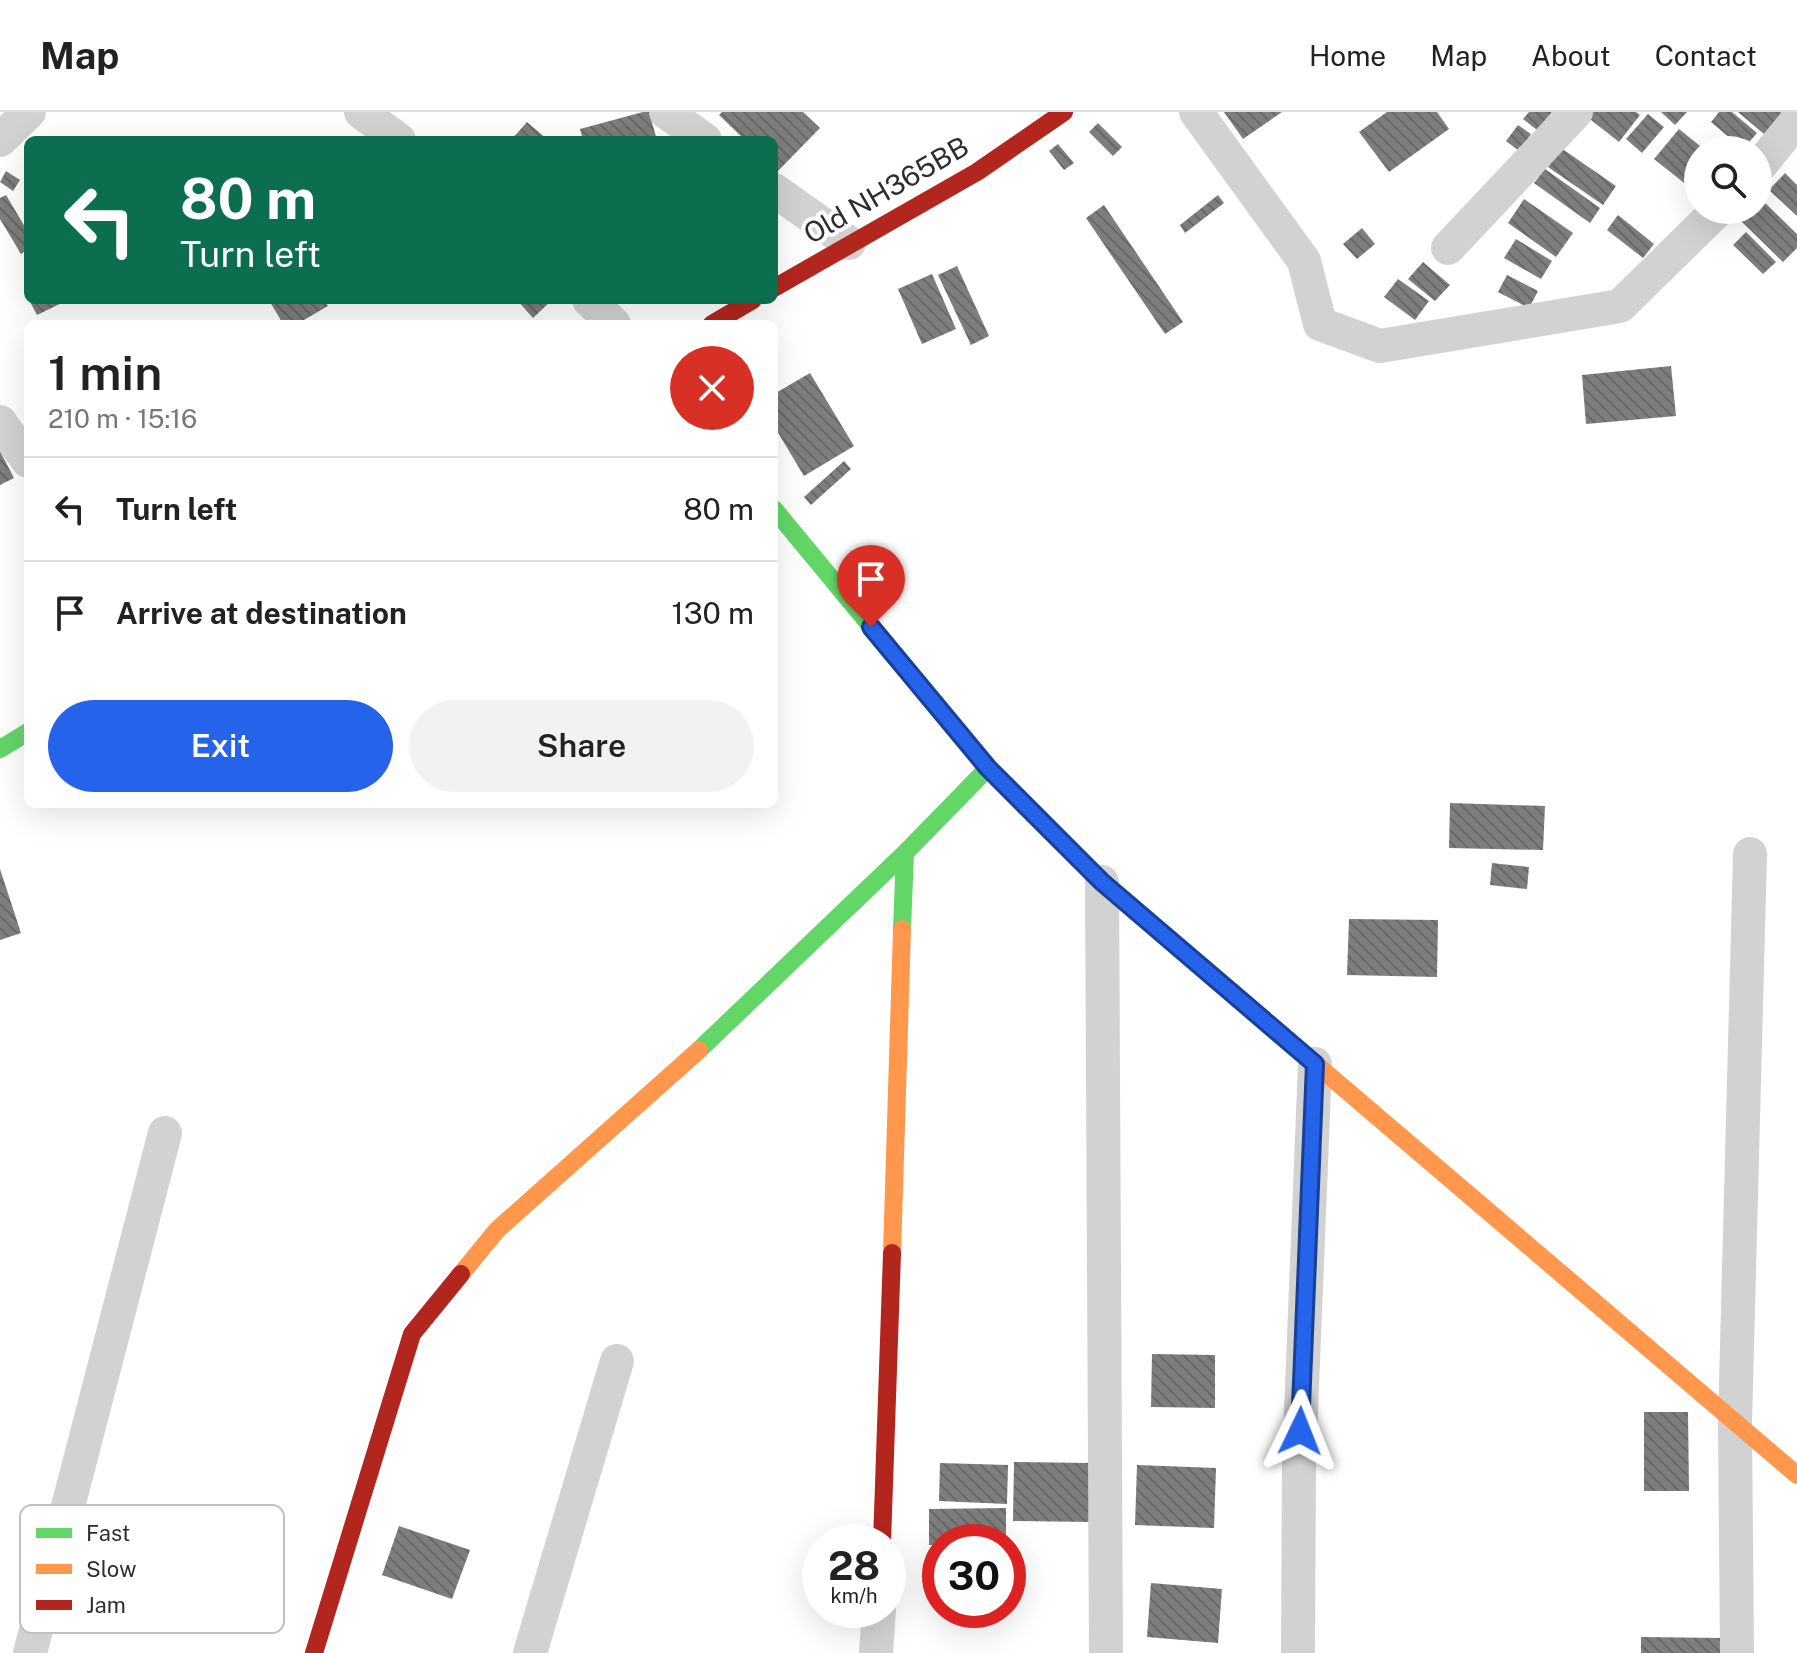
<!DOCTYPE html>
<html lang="en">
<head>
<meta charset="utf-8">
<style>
	:root { --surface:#fff; --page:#f2f2f2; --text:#222; --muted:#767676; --line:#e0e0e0; --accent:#2563eb }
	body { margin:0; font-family:"Public Sans",sans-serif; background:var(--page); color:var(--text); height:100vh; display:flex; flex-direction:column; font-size:30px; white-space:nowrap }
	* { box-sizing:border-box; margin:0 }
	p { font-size:26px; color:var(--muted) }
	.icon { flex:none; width:44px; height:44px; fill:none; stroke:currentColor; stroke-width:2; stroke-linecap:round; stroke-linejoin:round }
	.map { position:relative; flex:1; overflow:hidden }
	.drawer { position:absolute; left:24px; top:208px; width:754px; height:488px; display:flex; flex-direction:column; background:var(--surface); border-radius:12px; box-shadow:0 8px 32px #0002 }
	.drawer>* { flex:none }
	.top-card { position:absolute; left:24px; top:24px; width:754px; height:168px; border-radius:12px; box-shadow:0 8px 32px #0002; background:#0b6e4f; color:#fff; overflow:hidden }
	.controls { position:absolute; left:1684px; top:24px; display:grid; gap:16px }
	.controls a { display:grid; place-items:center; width:88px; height:88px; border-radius:50%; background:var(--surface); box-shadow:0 8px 32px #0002; font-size:40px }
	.speed { position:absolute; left:802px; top:1412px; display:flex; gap:16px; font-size:40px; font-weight:700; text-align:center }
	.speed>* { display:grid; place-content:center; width:104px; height:104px; border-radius:50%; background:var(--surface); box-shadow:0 8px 32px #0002; line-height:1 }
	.speed small { font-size:20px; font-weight:400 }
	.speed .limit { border:12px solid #d22; background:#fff; color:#111 }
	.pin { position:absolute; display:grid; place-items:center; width:68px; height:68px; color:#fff; margin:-82px -34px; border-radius:50% 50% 50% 0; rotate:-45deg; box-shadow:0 0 8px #0007 }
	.pin .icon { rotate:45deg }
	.me { position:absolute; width:88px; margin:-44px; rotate:2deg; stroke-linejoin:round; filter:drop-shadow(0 0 6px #0008) }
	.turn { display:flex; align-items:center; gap:28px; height:168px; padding:0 24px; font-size:36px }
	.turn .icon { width:104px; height:104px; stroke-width:2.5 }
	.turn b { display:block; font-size:56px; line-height:68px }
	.round { display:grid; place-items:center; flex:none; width:84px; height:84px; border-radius:42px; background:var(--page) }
	.head { display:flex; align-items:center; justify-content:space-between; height:136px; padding:0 24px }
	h1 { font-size:48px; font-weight:600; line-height:60px }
	.primary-button { display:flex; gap:16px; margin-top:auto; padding:16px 24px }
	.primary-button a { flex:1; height:92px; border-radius:48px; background:var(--accent); color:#fff; font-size:32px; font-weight:600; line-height:92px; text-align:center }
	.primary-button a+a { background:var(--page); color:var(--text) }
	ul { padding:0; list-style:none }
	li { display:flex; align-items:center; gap:24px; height:104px; padding:0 24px; border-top:2px solid var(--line) }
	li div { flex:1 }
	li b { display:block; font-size:30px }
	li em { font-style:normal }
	header { display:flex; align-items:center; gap:48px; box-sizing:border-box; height:112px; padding:0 40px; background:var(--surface); border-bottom:2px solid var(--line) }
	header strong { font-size:38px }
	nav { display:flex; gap:44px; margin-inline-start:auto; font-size:28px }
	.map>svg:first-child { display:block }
	.building { fill:url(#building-back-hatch) }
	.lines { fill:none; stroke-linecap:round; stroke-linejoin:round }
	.street { stroke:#d2d2d2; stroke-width:34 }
	.fast { stroke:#63d668; stroke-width:18 }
	.slow { stroke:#ff974d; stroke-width:18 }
	.jam { stroke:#b3261e; stroke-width:18 }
	.route-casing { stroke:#184099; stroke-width:20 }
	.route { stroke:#2563eb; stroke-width:14 }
	.labels { text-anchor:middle; stroke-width:8; stroke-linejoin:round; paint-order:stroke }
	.street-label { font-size:28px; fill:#2d2d2d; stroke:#fff }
	.key { fill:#fff; stroke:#c0c0c0; stroke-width:2 }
	.key-label { font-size:22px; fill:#2d2d2d }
</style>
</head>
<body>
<header>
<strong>Map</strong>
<nav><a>Home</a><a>Map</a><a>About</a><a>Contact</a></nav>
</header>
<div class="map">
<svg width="1797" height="1541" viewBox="0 0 1797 1541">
	<defs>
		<pattern id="building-back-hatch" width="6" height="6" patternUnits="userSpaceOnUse" patternTransform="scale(2)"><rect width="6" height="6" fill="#7e7e7e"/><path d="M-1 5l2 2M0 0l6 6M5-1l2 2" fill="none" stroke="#686868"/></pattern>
	</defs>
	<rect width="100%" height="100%" fill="#fff"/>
	<path class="building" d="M643,0H649L657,28H583L580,17Z
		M722,0H803L820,16L777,60L774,56V28H745L719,3Z
		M1224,0H1282L1243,27Z
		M1387,0H1437L1449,17L1389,60L1359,20Z
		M1529,0H1552L1537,18L1523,7Z
		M1581,0H1636L1640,3L1619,30Z
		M1661,0H1687L1675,13Z
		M1719,0H1732L1757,21L1743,37L1711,10Z
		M1738,0H1783L1764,22Z
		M1648,2L1664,15L1642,41L1626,27Z
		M527,10L548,28H511Z
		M1098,11L1122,35L1113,44L1089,20Z
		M1518,13L1531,22L1519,39L1506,29Z
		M1679,17L1705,38H1698V82L1654,47Z
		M1058,32L1074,51L1064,58L1049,39Z
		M1561,36L1616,74L1603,93L1548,55Z
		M1545,57L1600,96L1590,111L1534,71Z
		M6,59L20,68L13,79L0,70Z
		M1785,61L1797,73V104L1769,78Z
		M6,83L28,120V137L21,142L0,107V86Z
		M1218,83L1224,91L1185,121L1180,113Z
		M1758,84L1797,122V136L1783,150L1738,106L1746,98H1758Z
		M1524,87L1573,121L1556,145L1508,111Z
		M1104,93L1183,210L1165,222L1086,106Z
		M1618,103L1654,132L1643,146L1607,118Z
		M1362,116L1375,132L1357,147L1343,132Z
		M1746,120L1776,150L1763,162L1733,133Z
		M1516,127L1552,149L1541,167L1504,146Z
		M1423,150L1450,173L1435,189L1408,167Z
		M957,154L989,224L971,233L938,163Z
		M932,162L956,217L922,232L898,177Z
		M1507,163L1538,179L1529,196L1498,180Z
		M1398,167L1429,189L1415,208L1384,185Z
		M29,188H68L37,203Z
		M269,188H324L328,194L297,212H283Z
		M517,188H552L533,206Z
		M1671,254L1676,304L1586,312L1582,263Z
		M810,261L854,334L804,364L774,314V282Z
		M0,339L14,366L0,373Z
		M844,349L851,357L811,393L804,385Z
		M1450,691L1545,694L1543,738L1449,736Z
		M1492,751L1529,755L1527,777L1490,773Z
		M0,757L21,821L0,828Z
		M1349,807L1438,808L1437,865L1347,863Z
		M1152,1242L1215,1243V1296L1151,1295Z
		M1644,1300H1688L1689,1379H1644Z
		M1014,1350L1092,1351L1091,1410L1013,1409Z
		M940,1351L1008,1353L1007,1392L939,1389Z
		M1137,1353L1216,1356L1214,1416L1135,1413Z
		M1006,1396V1430H940V1433H929V1397Z
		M399,1414L470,1438L452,1487L382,1463Z
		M1151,1471L1222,1477L1218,1531L1147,1525Z
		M1641,1525L1723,1526V1541H1641Z"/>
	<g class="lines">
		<path class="street" d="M361,0L399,28
			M666,0L705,28
			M1196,0L1304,149L1320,212L1380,234L1620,194L1718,98
			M0,28L29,0
			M1758,56L1797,8
			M774,78L849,131
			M1448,136L1576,0
			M589,188L614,212
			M0,310L28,349
			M1102,770L1106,1541
			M30,1541L165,1021
			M530,1541L617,1249
			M876,1541L879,1498
			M1298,1541L1299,1349L1315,952
			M1737,1541L1735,1310L1750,742"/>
		<path class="fast" d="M774,397L988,656L1102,770L1189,844
			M0,637L28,620
			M902,817L905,741L988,656
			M699,938L905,741"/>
		<path class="slow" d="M1189,844L1797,1363
			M892,1141L902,817
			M461,1162L497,1118L699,938"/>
		<path class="jam" d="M774,176L977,60L1064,0
			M712,212L753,188
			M882,1430L892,1141
			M314,1541L412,1222L461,1162"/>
	</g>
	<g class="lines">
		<g class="route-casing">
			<path id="route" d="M871,515L988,656L1102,770L1315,952L1300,1319"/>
		</g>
		<use href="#route" class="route"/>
	</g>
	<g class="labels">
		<g class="street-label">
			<text transform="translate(886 78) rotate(-30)" y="10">Old NH365BB</text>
		</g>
	</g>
	<rect x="20" y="1393" width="264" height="128" rx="12" class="key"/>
	<rect x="36" y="1416" width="36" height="10" fill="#63d668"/>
	<rect x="36" y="1452" width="36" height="10" fill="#ff974d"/>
	<rect x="36" y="1488" width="36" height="10" fill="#b3261e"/>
	<g class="key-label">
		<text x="86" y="1429">Fast</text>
		<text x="86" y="1465">Slow</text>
		<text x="86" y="1501">Jam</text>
	</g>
</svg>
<div class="controls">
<a><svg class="icon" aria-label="search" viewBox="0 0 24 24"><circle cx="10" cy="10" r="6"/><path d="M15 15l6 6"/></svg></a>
</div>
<div class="speed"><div>28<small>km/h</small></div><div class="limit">30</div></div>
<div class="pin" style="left:871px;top:515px;background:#d93025"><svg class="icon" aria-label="arrive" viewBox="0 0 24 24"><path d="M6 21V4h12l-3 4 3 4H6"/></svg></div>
<svg class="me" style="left:1300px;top:1319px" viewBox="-20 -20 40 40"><path d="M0-17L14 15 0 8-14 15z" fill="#2563eb" stroke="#fff" stroke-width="4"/></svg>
<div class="top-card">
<div class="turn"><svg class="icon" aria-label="left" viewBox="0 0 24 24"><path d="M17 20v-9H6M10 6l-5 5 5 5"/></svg><div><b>80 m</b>Turn left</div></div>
</div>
<section class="drawer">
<div class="head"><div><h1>1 min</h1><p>210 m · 15:16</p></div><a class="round" style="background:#d93025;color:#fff"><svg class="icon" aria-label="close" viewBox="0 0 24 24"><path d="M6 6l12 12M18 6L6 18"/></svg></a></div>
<ul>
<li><svg class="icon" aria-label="left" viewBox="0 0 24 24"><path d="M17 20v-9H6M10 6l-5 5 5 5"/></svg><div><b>Turn left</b></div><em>80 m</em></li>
<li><svg class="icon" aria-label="arrive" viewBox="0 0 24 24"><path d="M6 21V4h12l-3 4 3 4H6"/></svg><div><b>Arrive at destination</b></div><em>130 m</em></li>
</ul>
<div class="primary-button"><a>Exit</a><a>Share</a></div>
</section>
</div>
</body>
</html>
